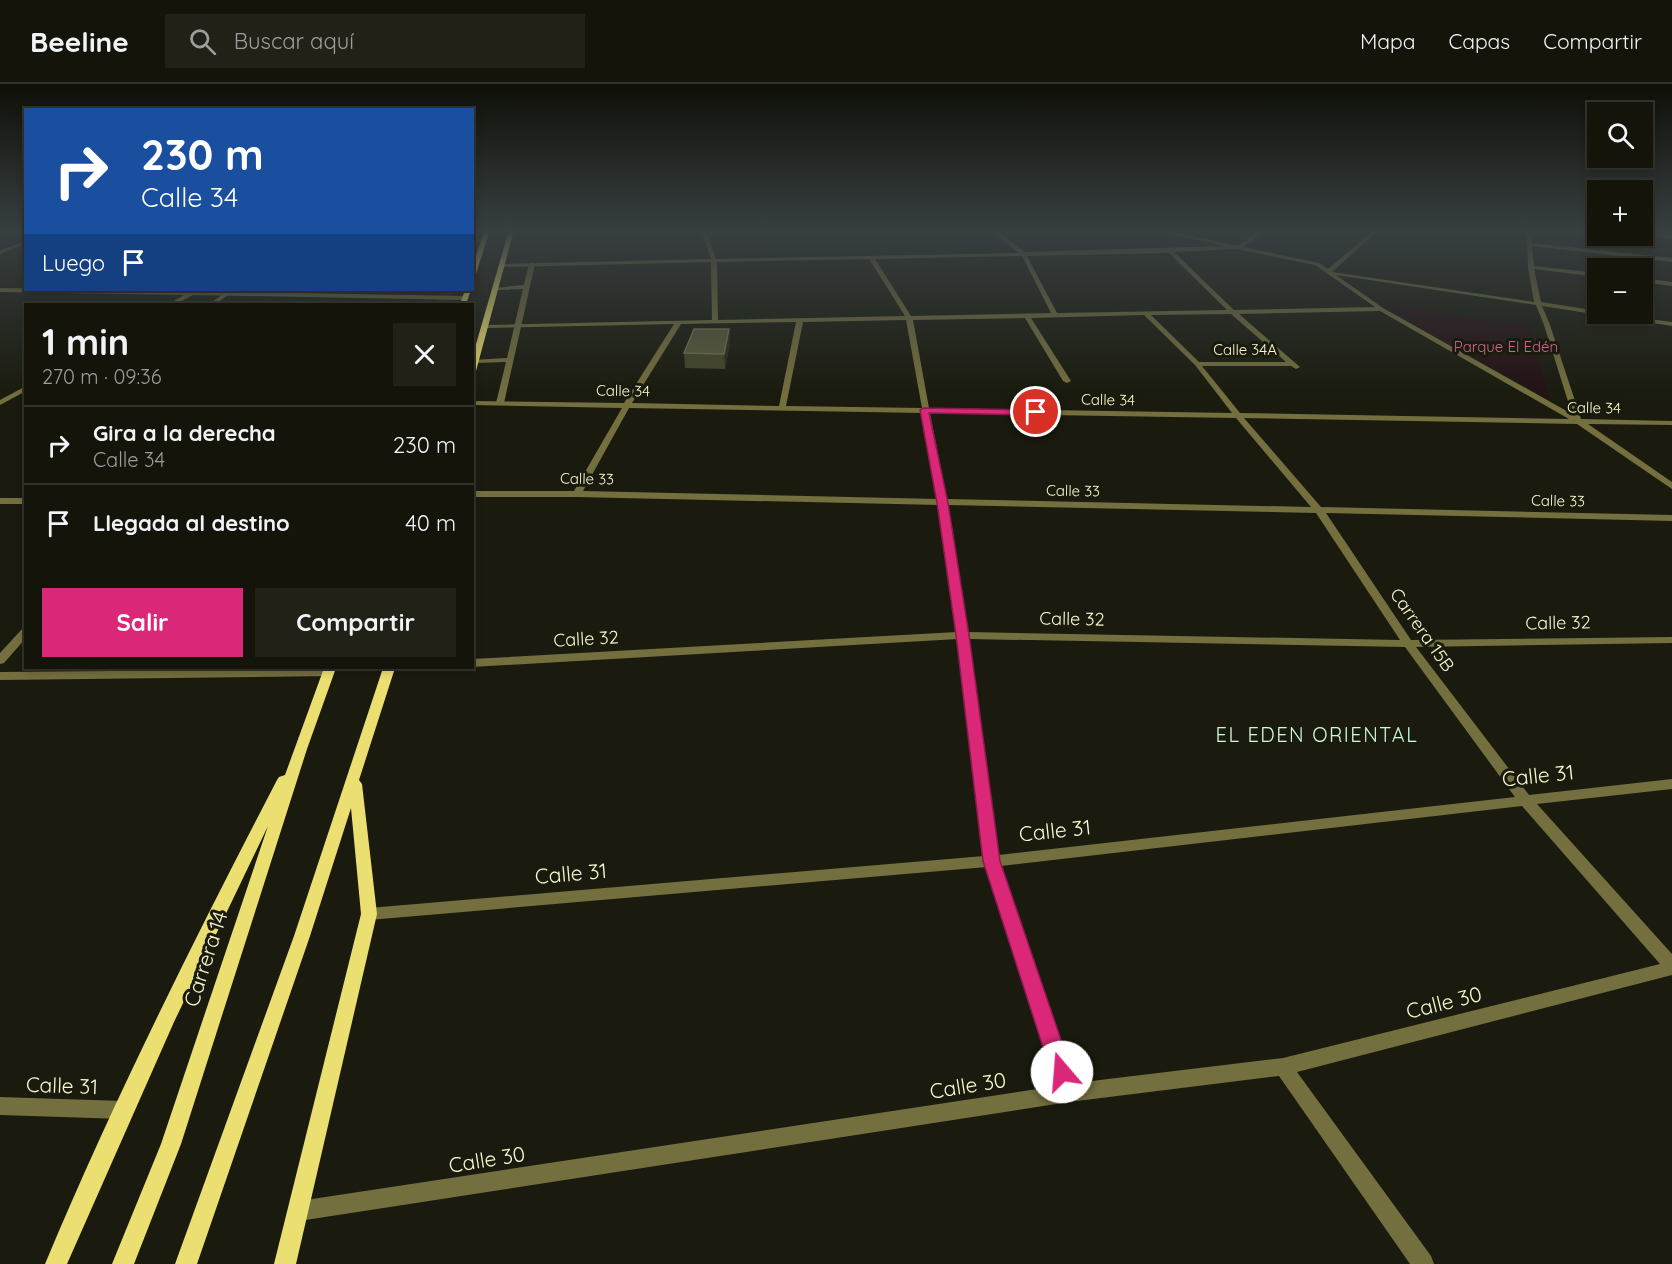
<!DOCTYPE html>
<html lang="es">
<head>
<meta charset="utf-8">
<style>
	:root { --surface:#14140a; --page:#212118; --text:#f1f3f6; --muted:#9d9e9c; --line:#33332b; --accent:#db2777 }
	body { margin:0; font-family:Quicksand,sans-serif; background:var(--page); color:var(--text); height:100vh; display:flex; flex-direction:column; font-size:22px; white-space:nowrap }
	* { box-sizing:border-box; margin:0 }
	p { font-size:20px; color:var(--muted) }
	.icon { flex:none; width:33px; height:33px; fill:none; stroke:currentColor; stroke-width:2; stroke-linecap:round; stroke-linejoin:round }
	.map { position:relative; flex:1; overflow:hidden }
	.drawer { position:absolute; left:24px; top:219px; width:450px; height:366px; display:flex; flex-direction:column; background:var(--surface); border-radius:0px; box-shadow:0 3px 9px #0003,0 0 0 2px var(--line) }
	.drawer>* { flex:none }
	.top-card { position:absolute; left:24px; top:24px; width:450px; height:183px; border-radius:0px; box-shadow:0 3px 9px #0003,0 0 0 2px var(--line); background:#1a4fa0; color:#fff; overflow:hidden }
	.tools { position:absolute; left:1587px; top:18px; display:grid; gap:12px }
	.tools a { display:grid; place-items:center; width:66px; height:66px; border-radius:0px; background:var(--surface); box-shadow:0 3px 9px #0003,0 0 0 2px var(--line); font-size:30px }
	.pin { position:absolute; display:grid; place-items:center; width:51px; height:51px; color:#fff; margin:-26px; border:3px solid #fff; border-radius:50%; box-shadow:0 2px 6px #0007 }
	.me { position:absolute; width:66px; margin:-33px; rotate:342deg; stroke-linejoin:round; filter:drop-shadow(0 0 4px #0008) }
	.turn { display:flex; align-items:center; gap:21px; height:126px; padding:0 18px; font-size:27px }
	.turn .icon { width:78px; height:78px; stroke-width:2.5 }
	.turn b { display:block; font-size:42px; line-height:51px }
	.then { display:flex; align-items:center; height:57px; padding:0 18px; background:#0003; gap:12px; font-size:22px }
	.round { display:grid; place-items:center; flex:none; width:63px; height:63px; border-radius:0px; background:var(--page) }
	.summary { display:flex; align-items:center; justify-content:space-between; height:102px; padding:0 18px }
	h1 { font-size:36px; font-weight:800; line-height:45px }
	.action { display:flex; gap:12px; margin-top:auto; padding:12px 18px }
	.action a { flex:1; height:69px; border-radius:0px; background:var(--accent); color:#fff; font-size:24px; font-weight:800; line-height:69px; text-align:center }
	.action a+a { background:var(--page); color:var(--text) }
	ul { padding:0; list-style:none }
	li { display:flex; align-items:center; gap:18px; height:78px; padding:0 18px; border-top:2px solid var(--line) }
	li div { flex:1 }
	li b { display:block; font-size:22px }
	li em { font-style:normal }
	header { display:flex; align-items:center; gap:36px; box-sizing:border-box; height:84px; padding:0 30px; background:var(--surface); border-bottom:2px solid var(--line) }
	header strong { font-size:28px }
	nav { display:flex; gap:33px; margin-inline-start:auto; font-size:21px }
	.search { width:420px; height:54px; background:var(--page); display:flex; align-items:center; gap:15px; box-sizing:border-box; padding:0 21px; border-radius:0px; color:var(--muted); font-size:22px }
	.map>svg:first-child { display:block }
	.green { fill:#241114 }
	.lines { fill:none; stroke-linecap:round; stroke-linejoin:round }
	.canal { fill:#33210e; fill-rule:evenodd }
	.service { fill:#746f3f; fill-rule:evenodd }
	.minor { fill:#746f3f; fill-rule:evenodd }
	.secondary { fill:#ecdf72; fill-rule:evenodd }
	.wall { fill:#454628 }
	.shaded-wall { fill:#2b2d16 }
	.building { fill:#58593a; stroke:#717251; stroke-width:1.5 }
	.route { fill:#db2777; stroke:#8e194d; stroke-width:1.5 }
	.labels { text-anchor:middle; stroke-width:6; stroke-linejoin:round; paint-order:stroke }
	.far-park-label { font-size:15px; fill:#cd658c; stroke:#1a1b0e }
	.far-street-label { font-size:15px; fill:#f8f8ce; stroke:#1a1b0e }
	.street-label { font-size:18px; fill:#f8f8ce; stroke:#1a1b0e }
	.neighbourhood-label { font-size:20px; letter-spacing:1.5px; fill:#d0f9d9; stroke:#1a1b0e }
	.near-street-label { font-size:21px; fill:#f8f8ce; stroke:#1a1b0e }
</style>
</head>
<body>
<header>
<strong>Beeline</strong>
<div class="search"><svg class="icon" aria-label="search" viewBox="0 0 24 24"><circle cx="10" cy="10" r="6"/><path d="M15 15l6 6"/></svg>Buscar aquí</div>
<nav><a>Mapa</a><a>Capas</a><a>Compartir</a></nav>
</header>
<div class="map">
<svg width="1672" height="1180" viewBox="0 0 1672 1180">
	<rect width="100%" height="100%" fill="#1a1b0e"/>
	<path class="green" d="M1384,219L1528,242L1549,315L1397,230Z"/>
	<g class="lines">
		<path class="canal" d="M472,146H481L477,153L472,154Z
			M441,206H457L451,220H435Z"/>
		<path class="service" d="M532,178L535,180L504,319L500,321L496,319L506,278L475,279L473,278L472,276L507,274L523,205L497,206L494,204L524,201L529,180Z
			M225,209L230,210L215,220H209Z"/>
		<path class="minor" d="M701,146H706L716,175L1019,169L990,146H996L1025,168L1225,162L1152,146H1163L1238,162L1260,146H1266L1243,163L1319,179L1328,185L1374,146H1379L1332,188L1534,218L1528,183L1527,146H1531L1532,159L1672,174V178L1532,162L1534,182L1598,189V193L1534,185L1541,218L1598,227V230H1611L1672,238V242L1542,222L1550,241L1581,335L1672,337V341L1588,340L1672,398V405L1577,340L1244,334L1321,423L1672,431V437L1326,429L1411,556L1672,553V559L1416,563L1529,711L1672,695V705L1537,720L1672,870V891L1297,988L1431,1172L1434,1180H1410L1279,992L1069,1018L299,1137L292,1134L289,1127L292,1120L299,1117L1057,1002L987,783L369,836L363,835L361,830L363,825L369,824L984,772L958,555L472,583V575L957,548L939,421L577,413H472V407H574L622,324L472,321V317L624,319L674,240L487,244L485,243V241L712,236L711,178L503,183L501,180L711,175ZM1236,165L1315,181L1375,223L1234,226L1174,168ZM1169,169L1227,226L1057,229L1027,172ZM1022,172L1051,229L911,232L875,175ZM869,175L905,232L718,236L717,178ZM1336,191L1536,221L1544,241L1572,330L1383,224ZM1380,227L1569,335L1240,329L1202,282H1291L1296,285L1300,283L1239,230ZM1231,230L1286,278H1199L1151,231ZM1144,231L1195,281L1232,329L929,324L913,236L1025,234L1063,297L1067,299L1071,297L1031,234ZM906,236L922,324L786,322L803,238ZM796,238L779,322L632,319L681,240ZM629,324L923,329L938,415L583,407ZM930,329L1236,334L1311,423L947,415ZM948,421L1316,429L1400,556L968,548ZM969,555L1405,563L1515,713L999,771ZM1522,722L1660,880L1283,974L1075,999L1001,782Z
			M0,147H26V150L0,149Z
			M1642,148L1672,151V155L1642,151Z
			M472,155L488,156L472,158Z
			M26,157V160L0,170V166Z
			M1642,194L1672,198V202L1642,198Z
			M0,204L466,212L469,214L466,216L193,211L176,220H169L184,211L0,208Z
			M26,302V307L0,321V316Z
			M0,414H26V420H0Z
			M26,544V554L4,579L0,580V569L22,545Z
			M328,585L332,586L334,589L332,592L0,596V588Z
			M0,1013L123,1017L130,1019L132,1026L130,1033L123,1035L0,1031Z"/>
		<path class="secondary" d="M485,146H490L475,193L472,195V183Z
			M509,146H514L476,287L472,289V274Z
			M465,206H471L466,220H460Z
			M324,584H336L307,665L181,1060L134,1180H112L161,1060L268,742L174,938L67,1180H45C114,1015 195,854 277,696L279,693L285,691Z
			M383,584H395L359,696L362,700L377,830L296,1180H274L361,830L351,724L310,852L197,1180H175L294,852Z"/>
	</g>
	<path class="wall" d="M729,245L730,259L725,285L685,284L684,269Z"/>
	<path class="shaded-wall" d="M729,245L730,259L725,285L724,270Z"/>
	<path class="building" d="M694,245H729L724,270L684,269Z"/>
	<linearGradient id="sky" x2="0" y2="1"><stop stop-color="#0e0f08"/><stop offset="0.47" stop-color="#383f41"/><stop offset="1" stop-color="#383f41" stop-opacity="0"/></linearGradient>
	<rect width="1672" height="312" fill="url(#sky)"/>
	<path class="route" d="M924,324L1036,326L1041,328L1036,331L929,329L948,419L969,551L1000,777L1072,988L1069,995L1062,998L1054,995L1051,988L983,777L956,551L937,419L920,326Z"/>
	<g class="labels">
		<g class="far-park-label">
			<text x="1506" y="268">Parque El Edén</text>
		</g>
		<g class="far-street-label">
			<text x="1245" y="271">Calle 34A</text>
			<text transform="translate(623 307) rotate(1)" y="5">Calle 34</text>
			<text transform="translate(1108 316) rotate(1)" y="5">Calle 34</text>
			<text transform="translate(1594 324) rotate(1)" y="5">Calle 34</text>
			<text transform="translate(587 395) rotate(1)" y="5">Calle 33</text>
			<text transform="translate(1073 407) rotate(1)" y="5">Calle 33</text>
			<text transform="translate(1558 417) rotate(1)" y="5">Calle 33</text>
		</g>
		<g class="street-label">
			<text transform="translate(1072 535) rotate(1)" y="6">Calle 32</text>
			<text transform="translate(1558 539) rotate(-1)" y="6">Calle 32</text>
			<text transform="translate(1422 546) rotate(55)" y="6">Carrera 15B</text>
			<text transform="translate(586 555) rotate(-3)" y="6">Calle 32</text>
		</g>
		<g class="neighbourhood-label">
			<text x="1317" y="658">EL EDEN ORIENTAL</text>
		</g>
		<g class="near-street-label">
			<text transform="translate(1538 692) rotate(-6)" y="7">Calle 31</text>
			<text transform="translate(1055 747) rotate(-6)" y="7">Calle 31</text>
			<text transform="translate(571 790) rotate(-5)" y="7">Calle 31</text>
			<text transform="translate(206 875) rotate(-72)" y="7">Carrera 14</text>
			<text transform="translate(1444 919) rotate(-14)" y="7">Calle 30</text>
			<text transform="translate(62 1002) rotate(2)" y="7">Calle 31</text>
			<text transform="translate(968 1002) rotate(-9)" y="7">Calle 30</text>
			<text transform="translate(487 1076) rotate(-9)" y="7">Calle 30</text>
		</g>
	</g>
</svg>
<div class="tools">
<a><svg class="icon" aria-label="search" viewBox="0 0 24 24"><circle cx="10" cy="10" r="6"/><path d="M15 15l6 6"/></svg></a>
<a>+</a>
<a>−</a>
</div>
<div class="pin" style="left:1036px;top:328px;background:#d93025"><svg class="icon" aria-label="arrive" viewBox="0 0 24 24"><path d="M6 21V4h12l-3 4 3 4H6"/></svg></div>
<svg class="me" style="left:1062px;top:988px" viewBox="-20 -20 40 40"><circle r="19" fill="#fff"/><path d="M0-13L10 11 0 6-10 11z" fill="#db2777"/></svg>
<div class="top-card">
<div class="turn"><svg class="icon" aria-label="right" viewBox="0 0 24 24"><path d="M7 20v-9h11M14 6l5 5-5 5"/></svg><div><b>230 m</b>Calle 34</div></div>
<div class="then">Luego<svg class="icon" aria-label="arrive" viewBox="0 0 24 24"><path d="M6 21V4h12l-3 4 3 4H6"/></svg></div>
</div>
<section class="drawer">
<div class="summary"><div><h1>1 min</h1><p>270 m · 09:36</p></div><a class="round"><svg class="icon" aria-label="close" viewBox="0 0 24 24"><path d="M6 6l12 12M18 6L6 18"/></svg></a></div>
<ul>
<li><svg class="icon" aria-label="right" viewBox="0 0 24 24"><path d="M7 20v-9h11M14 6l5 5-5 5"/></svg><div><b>Gira a la derecha</b><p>Calle 34</p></div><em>230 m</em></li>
<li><svg class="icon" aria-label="arrive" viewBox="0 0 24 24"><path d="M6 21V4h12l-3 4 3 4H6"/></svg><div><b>Llegada al destino</b></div><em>40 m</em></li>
</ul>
<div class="action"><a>Salir</a><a>Compartir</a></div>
</section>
</div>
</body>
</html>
